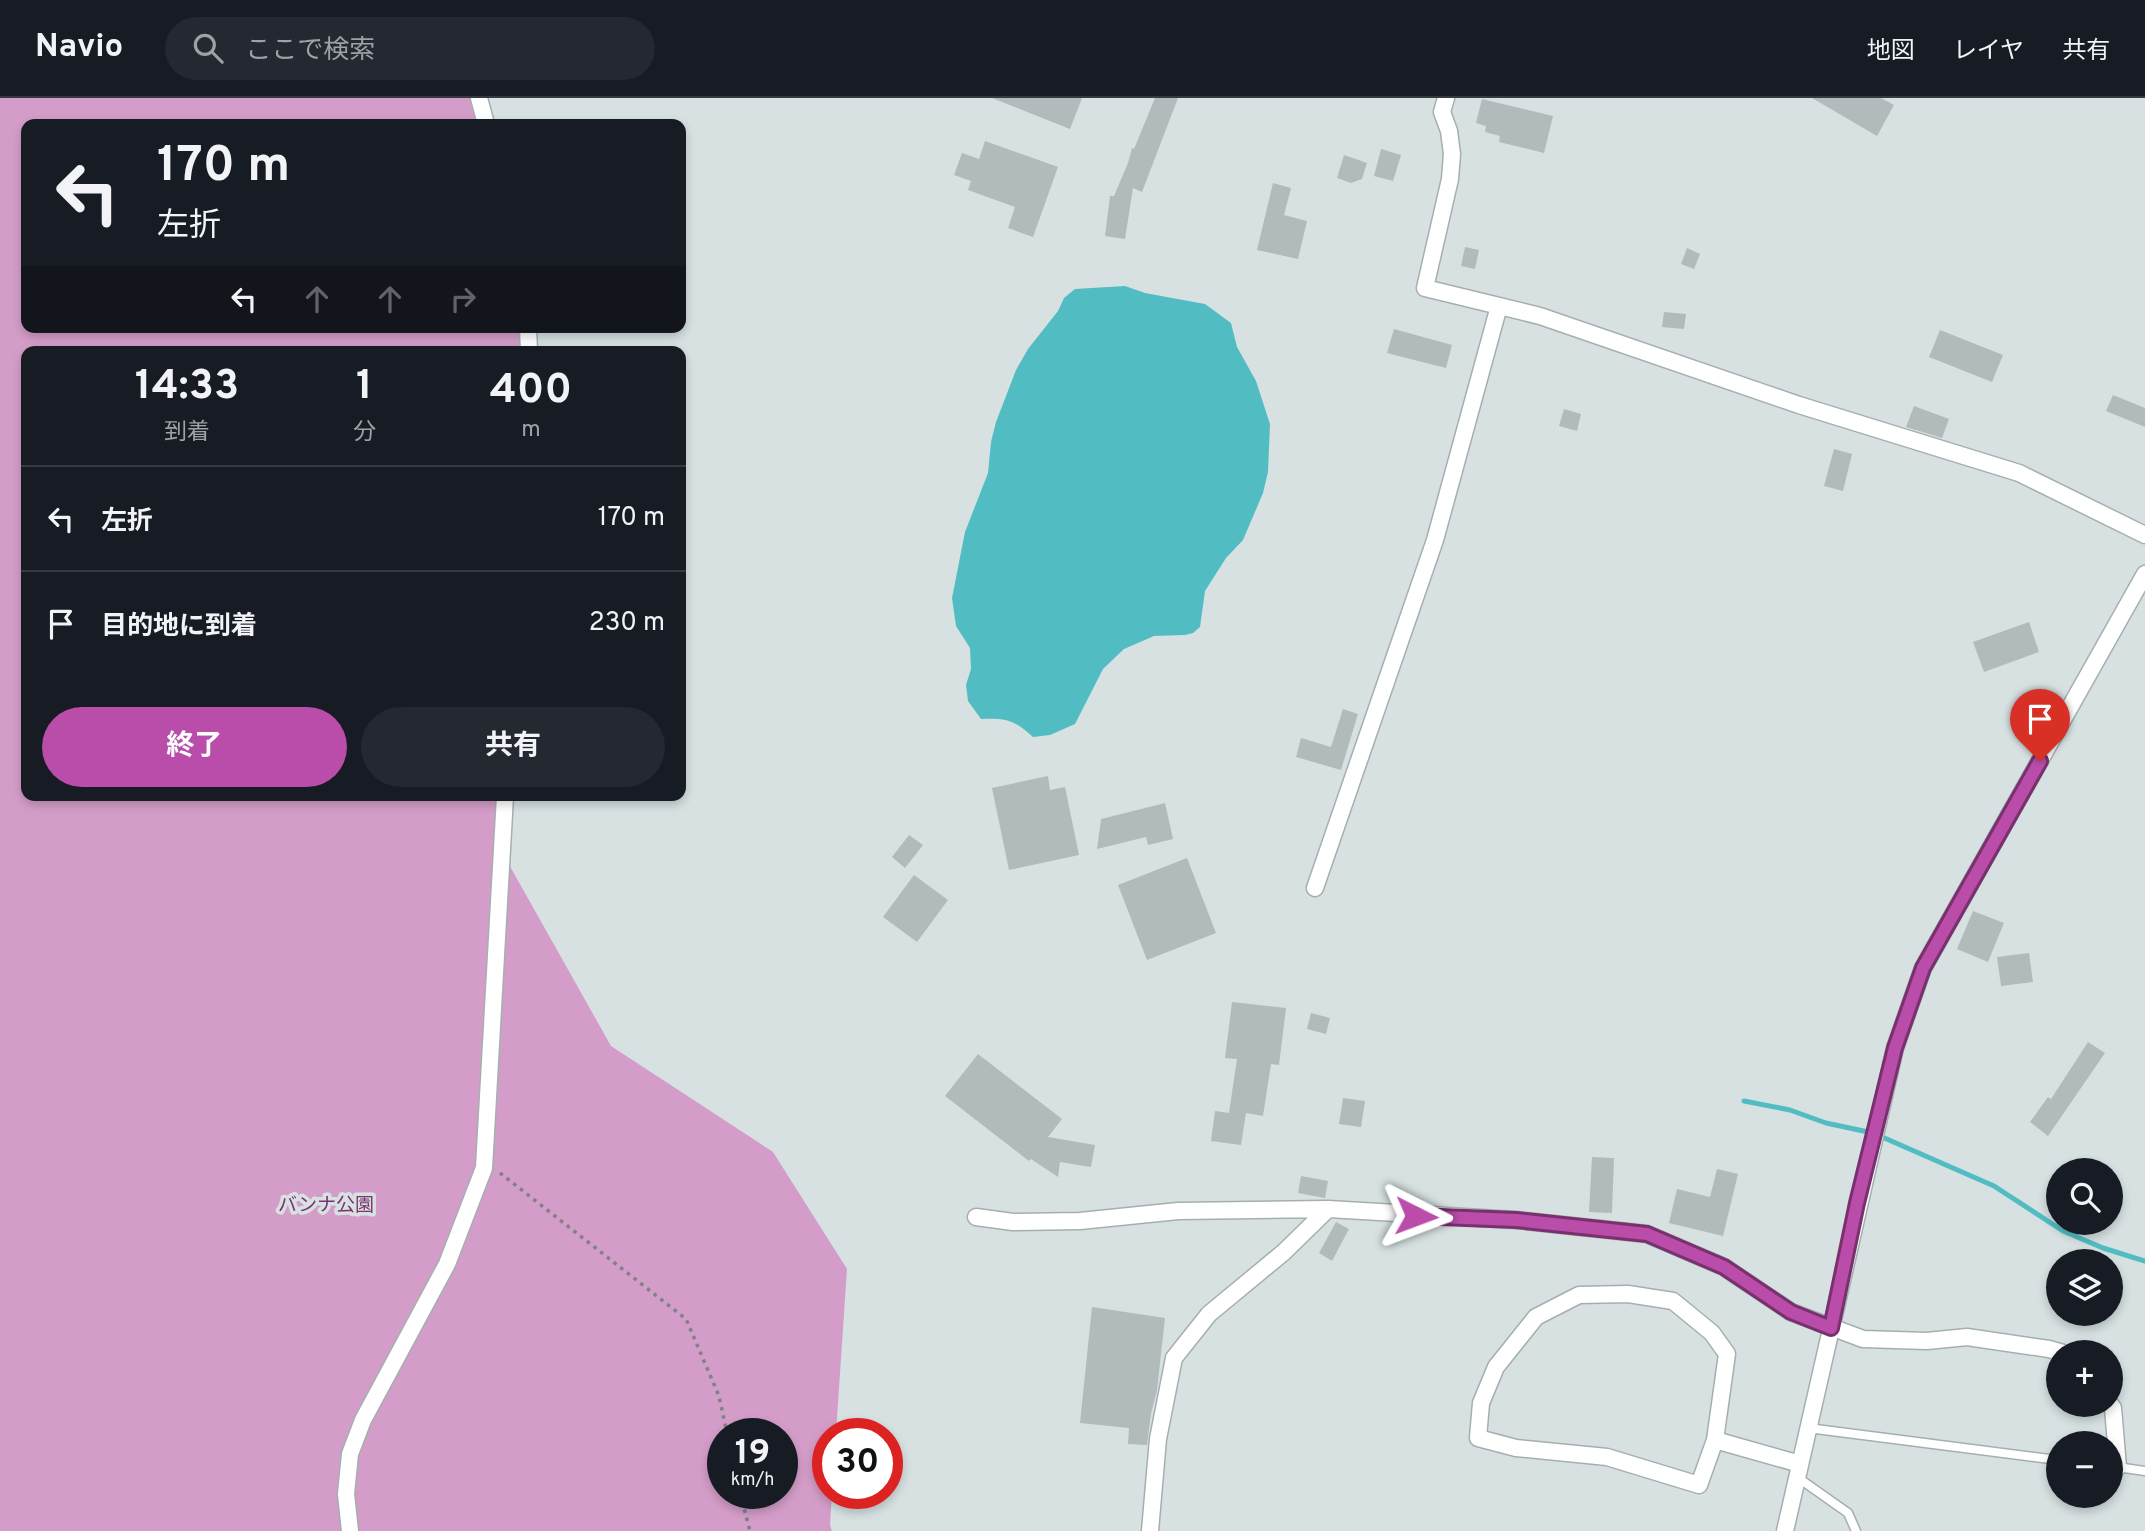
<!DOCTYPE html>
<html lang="ja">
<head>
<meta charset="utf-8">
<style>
	:root { --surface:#171b24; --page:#242831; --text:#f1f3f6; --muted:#9ea1a6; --line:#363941; --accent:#ba4caa }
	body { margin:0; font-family:Overpass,"Noto Sans JP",sans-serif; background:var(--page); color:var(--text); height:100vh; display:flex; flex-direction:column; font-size:26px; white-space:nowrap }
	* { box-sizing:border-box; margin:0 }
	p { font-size:23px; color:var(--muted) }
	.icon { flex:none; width:38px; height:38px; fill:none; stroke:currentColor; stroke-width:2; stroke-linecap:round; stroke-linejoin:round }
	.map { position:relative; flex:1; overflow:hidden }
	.side { position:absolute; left:21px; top:248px; width:665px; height:455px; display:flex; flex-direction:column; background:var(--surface); border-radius:14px; box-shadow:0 4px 10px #0003 }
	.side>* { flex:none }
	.banner { position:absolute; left:21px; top:21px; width:665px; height:214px; border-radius:14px; box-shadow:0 4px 10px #0003; background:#171b24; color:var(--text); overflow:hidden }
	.fabs { position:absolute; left:2046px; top:1060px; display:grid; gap:14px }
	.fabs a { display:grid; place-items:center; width:77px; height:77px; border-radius:50%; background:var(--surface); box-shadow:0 4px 10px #0003; font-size:35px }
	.speed { position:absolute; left:707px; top:1320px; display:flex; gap:14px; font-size:35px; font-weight:700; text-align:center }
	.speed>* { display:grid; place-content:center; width:91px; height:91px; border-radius:50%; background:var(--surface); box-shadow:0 4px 10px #0003; line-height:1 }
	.speed small { font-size:18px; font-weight:400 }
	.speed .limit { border:10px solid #d22; background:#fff; color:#111 }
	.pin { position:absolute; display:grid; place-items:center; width:60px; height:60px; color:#fff; margin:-72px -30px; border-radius:50% 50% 50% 0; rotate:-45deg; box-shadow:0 0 7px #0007 }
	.pin .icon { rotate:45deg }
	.me { position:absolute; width:77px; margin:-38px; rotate:93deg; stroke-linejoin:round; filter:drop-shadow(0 0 5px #0008) }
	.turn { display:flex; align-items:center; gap:24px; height:147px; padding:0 21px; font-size:32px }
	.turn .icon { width:91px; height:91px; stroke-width:2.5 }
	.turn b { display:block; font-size:49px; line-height:60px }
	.lanes { display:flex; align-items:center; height:66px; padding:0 21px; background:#0003; justify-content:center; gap:35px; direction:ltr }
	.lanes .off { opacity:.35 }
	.eta { display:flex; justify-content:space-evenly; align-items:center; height:119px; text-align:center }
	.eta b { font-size:42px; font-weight:700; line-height:49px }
	.cta { display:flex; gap:14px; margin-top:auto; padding:14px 21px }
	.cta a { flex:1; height:80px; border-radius:42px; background:var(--accent); color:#fff; font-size:28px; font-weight:700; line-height:80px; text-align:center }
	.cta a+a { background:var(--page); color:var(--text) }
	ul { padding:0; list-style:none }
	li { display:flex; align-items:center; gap:21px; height:105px; padding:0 21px; border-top:2px solid var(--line) }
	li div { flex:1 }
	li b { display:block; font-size:26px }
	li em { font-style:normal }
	header { display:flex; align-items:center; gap:42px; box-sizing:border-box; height:98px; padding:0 35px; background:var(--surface); border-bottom:2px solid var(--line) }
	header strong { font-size:33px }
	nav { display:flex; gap:38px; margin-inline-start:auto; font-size:24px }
	.search { width:490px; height:63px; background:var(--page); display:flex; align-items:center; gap:18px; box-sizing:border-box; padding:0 24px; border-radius:38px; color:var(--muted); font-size:26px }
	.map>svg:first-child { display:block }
	.green { fill:#d49dc9; fill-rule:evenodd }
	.water { fill:#51bdc3 }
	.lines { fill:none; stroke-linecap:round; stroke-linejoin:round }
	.stream { stroke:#51bdc3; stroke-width:5 }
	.building { fill:#b1bbbb }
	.lane-casing { stroke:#a5afb0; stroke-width:11 }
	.street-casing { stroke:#a5afb0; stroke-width:19 }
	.path { stroke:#7d8384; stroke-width:3.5; stroke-dasharray:3.5 5; stroke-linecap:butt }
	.lane { stroke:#fff; stroke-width:8 }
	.street { stroke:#fff; stroke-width:16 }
	.route-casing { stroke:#79316e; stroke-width:18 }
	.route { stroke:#ba4caa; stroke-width:12 }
	.labels { text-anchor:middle; stroke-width:7; stroke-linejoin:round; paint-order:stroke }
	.park-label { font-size:19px; fill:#7b3270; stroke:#d7e1e2 }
</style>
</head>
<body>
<header>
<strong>Navio</strong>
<div class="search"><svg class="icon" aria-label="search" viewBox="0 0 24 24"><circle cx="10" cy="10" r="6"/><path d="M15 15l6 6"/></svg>ここで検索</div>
<nav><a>地図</a><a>レイヤ</a><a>共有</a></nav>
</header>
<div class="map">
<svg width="2145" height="1433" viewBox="0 0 2145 1433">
	<rect width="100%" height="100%" fill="#d7e1e2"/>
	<path class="green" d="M0,0H479L486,26H26V229H528L529,254H26V698H505L502,754L611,948L773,1054L847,1171L836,1335H828V1395H832L830,1427L832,1433H0ZM723,1335H782V1395H723Z"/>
	<path class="water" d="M1125,188L1145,195L1205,206L1231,225L1237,249L1256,283L1270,326L1268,374L1263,395L1243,442L1226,460L1205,493L1200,529L1193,535L1185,537L1154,538L1124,551L1103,571L1075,626L1050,637L1033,639C1014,622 1007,620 981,621L968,603L966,587L971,571L970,550L956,528L952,500L965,434L988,375L991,344L996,324L1016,272L1028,251L1058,213L1064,200L1075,191Z"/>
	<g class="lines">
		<path class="stream" d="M1744,1003L1790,1012L1826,1025L1873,1035L1994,1088L2063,1133L2103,1150L2145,1163"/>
	</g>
	<path class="building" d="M992,0H1082L1070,31Z
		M1155,0H1178L1142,94L1133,90L1125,141L1105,138L1110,98H1114L1128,65L1132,50L1134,51Z
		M1812,0H1881L1894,7L1877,38Z
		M1482,1L1553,18L1544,55L1499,44L1500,38L1485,34L1486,28L1476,25Z
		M985,43L1058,69L1033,139L1008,130L1015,109L968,92L971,83L954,77L962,55L979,61Z
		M1381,51L1401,57L1393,83L1374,78Z
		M1344,57L1367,65L1362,81L1351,85L1337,80Z
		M1273,85L1291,90L1284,117L1307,123L1298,161L1257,152Z
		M1465,149L1479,152L1475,171L1461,168Z
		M1687,150L1700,156L1694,171L1681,166Z
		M1664,214L1686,216L1684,231L1662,229Z
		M1394,231L1452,247L1446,270L1387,255Z
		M1940,232L2003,257L1992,284L1929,259Z
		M2113,297L2145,310V329L2106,313Z
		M1914,308L1949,321L1942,340L1906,329Z
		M1564,311L1581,316L1577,333L1559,328Z
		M1834,351L1852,356L1843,393L1824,388Z
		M2029,524L2039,554L1984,574L1973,544Z
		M1343,611L1358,616L1341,672L1296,659L1301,640L1331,649Z
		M1048,678L1050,692L1065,689L1079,757L1009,772L992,690Z
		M1165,705L1173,741L1148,747L1146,739L1097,751L1101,721Z
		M909,737L923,747L905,770L892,759Z
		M1187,760L1216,835L1147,862L1118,787Z
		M914,777L948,802L917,844L883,819Z
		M1973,813L2004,825L1988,864L1957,851Z
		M2029,855L2033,884L2001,888L1997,859Z
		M1232,904L1286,910L1279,967L1271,966L1263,1018L1246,1015L1241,1047L1211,1043L1215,1013L1229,1015L1237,961L1225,960Z
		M1311,915L1330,920L1326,936L1307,931Z
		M2088,944L2105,955L2048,1038L2030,1024L2048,999L2051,1001Z
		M978,956L1062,1021L1048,1039L1095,1047L1091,1069L1060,1064L1058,1079L1031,1061L1029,1063L945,998Z
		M1343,1000L1365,1003L1361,1029L1339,1026Z
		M1592,1059L1614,1060L1612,1115L1589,1114Z
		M1717,1071L1738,1076L1723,1138L1669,1125L1677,1091L1710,1099Z
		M1301,1078L1328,1083L1325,1100L1298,1095Z
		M1336,1124L1349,1131L1332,1163L1319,1155Z
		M1092,1209L1165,1220L1157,1292L1151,1316L1147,1347L1128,1346L1129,1330L1080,1325Z"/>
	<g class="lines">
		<g class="lane-casing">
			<path id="lane" d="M1808,1330L2058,1362
				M2117,1369L2145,1373
				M1797,1379L1848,1415L1856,1433"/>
		</g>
		<g class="street-casing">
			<path id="street" d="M479,0L486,26
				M1446,0L1442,14L1449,33L1452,56L1450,81L1425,190L1540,218L1799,307L2019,375L2145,437
				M528,229L529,254
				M1315,790L1435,442L1499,208
				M976,1119L1013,1124L1080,1123L1178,1113L1328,1111L1516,1122L1647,1136L1724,1169L1791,1214L1863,1241L1927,1243L1967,1239L2049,1251L2063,1255
				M1628,1196L1673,1203L1712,1235L1727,1256L1715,1342L1699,1387L1607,1359L1516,1350L1478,1340L1481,1305L1496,1269L1536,1219L1579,1197Z
				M2110,1306L2113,1310L2118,1369
				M1715,1342L1800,1366
				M350,1433L346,1396L350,1356L363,1322L447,1166L484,1070L505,698
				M1150,1433L1158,1341L1174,1260L1209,1216L1284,1154L1328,1111
				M1785,1433L1895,950L1923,870L2145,476"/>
		</g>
		<path class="path" d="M500,1075L686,1221L719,1298L727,1335
			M740,1395L750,1433"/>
		<use href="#lane" class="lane"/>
		<use href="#street" class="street"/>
	</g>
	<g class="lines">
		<g class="route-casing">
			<path id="route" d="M1416,1118L1516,1122L1647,1136L1724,1169L1791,1214L1831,1230L1857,1105L1895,950L1923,870L2040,663"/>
		</g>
		<use href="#route" class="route"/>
	</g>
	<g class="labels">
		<g class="park-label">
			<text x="326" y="1113">バンナ公園</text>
		</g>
	</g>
</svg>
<div class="fabs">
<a><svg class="icon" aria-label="search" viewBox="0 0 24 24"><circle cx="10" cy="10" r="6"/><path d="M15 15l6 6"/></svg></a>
<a><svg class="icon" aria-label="layers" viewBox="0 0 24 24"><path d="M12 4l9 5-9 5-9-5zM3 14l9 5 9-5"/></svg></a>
<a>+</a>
<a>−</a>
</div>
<div class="speed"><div>19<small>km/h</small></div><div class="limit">30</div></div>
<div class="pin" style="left:2040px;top:663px;background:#d93025"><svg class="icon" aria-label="arrive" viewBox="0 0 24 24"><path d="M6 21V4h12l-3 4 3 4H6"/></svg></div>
<svg class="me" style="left:1416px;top:1118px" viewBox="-20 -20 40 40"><path d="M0-17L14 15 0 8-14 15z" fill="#ba4caa" stroke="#fff" stroke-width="4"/></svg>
<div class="banner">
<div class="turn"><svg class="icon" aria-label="left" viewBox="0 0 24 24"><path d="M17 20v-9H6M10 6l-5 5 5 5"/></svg><div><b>170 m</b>左折</div></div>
<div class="lanes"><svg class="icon" aria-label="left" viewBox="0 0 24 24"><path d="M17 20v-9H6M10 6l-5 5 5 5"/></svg><svg class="icon off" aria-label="ahead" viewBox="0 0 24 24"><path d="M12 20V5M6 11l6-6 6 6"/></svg><svg class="icon off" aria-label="ahead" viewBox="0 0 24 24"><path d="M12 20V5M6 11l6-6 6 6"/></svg><svg class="icon off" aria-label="right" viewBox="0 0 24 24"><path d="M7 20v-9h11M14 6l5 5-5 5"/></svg></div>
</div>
<section class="side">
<div class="eta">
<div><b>14:33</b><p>到着</p></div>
<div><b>1</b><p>分</p></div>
<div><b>400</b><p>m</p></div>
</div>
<ul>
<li><svg class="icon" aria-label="left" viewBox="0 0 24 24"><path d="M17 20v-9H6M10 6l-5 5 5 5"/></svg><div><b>左折</b></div><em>170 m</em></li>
<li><svg class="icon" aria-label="arrive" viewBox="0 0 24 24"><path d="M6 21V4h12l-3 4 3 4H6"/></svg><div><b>目的地に到着</b></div><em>230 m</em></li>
</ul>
<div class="cta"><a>終了</a><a>共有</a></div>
</section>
</div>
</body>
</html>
